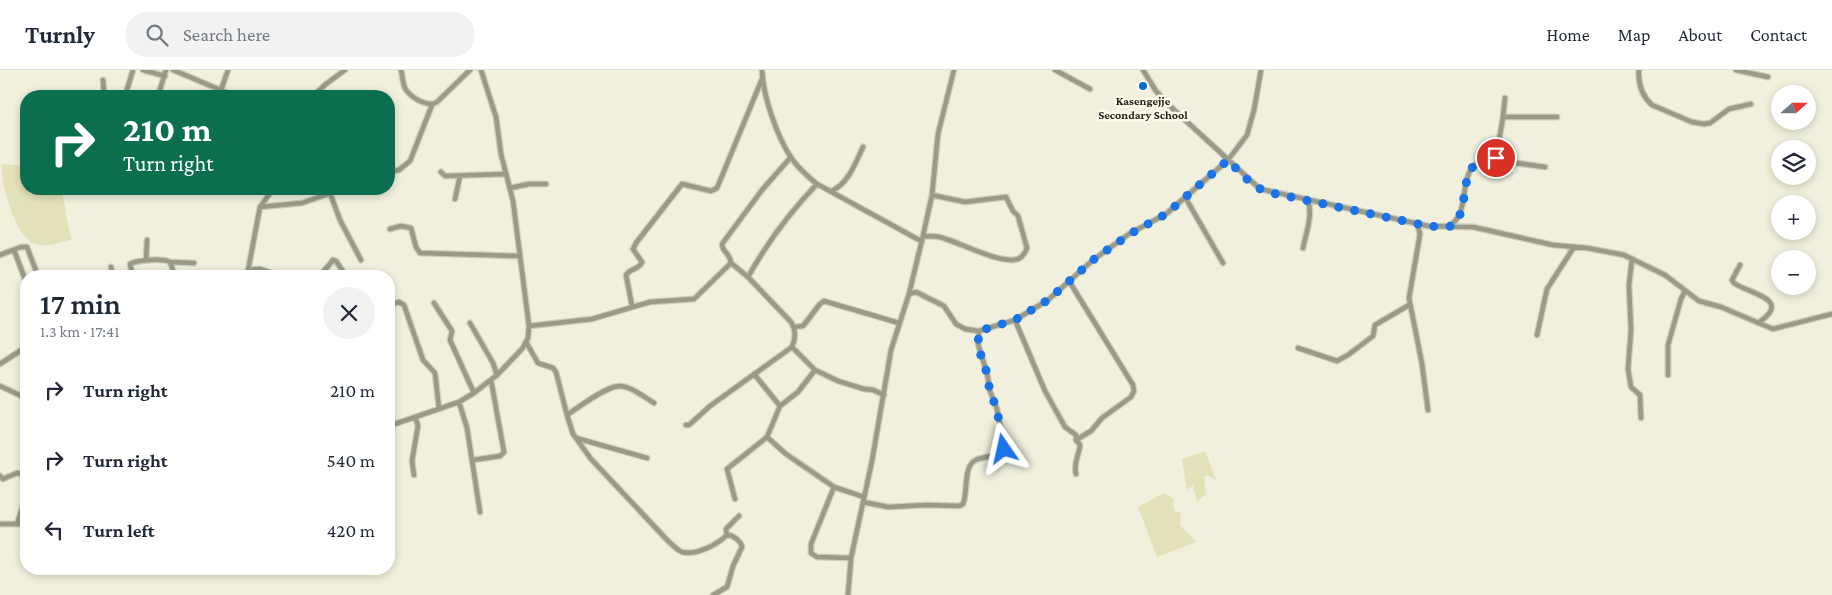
<!DOCTYPE html>
<html lang="en">
<head>
<meta charset="utf-8">
<style>
	:root { --surface:#fff; --page:#f2f2f3; --text:#1f2937; --muted:#747a83; --line:#e0e1e3 }
	body { margin:0; font-family:"Crimson Pro",serif; background:var(--page); color:var(--text); height:100vh; display:flex; flex-direction:column; font-size:19px; white-space:nowrap }
	* { box-sizing:border-box; margin:0 }
	p { font-size:16px; color:var(--muted) }
	.icon { flex:none; width:28px; height:28px; fill:none; stroke:currentColor; stroke-width:2; stroke-linecap:round; stroke-linejoin:round }
	.map { position:relative; flex:1; overflow:hidden }
	.panel { position:absolute; left:20px; top:200px; width:375px; height:305px; display:flex; flex-direction:column; background:var(--surface); border-radius:20px; box-shadow:0 2px 8px #0003 }
	.panel>* { flex:none }
	.top-card { position:absolute; left:20px; top:20px; width:375px; height:105px; border-radius:20px; box-shadow:0 2px 8px #0003; background:#0b6e4f; color:#fff; overflow:hidden }
	.needle { width:32px; rotate:69deg }
	.controls { position:absolute; left:1771px; top:15px; display:grid; gap:10px }
	.controls a { display:grid; place-items:center; width:45px; height:45px; border-radius:50%; background:var(--surface); box-shadow:0 2px 8px #0003; font-size:25px }
	.pin { position:absolute; display:grid; place-items:center; width:42px; height:42px; color:#fff; margin:-21px; border:2px solid #fff; border-radius:50%; box-shadow:0 1px 5px #0007 }
	.me { position:absolute; width:55px; margin:-28px; rotate:349deg; stroke-linejoin:round; filter:drop-shadow(0 0 4px #0008) }
	.turn { display:flex; align-items:center; gap:18px; height:105px; padding:0 20px; font-size:22px }
	.turn .icon { width:65px; height:65px; stroke-width:2.5 }
	.turn b { display:block; font-size:35px; line-height:42px }
	.round { display:grid; place-items:center; flex:none; width:52px; height:52px; border-radius:26px; background:var(--page) }
	.overview { display:flex; align-items:center; justify-content:space-between; height:85px; padding:0 20px }
	h1 { font-size:30px; font-weight:600; line-height:38px }
	ul { padding:0; list-style:none }
	li { display:flex; align-items:center; gap:15px; height:70px; padding:0 20px }
	li div { flex:1 }
	li b { display:block; font-size:19px }
	li em { font-style:normal }
	header { display:flex; align-items:center; gap:30px; box-sizing:border-box; height:70px; padding:0 25px; background:var(--surface); border-bottom:1px solid var(--line) }
	header strong { font-size:24px }
	nav { display:flex; gap:28px; margin-inline-start:auto; font-size:18px }
	.search { width:350px; height:45px; background:var(--page); display:flex; align-items:center; gap:12px; box-sizing:border-box; padding:0 18px; border-radius:28px; color:var(--muted); font-size:19px }
	.map>svg:first-child { display:block }
	.green { fill:#e2e1b9 }
	.lines { fill:none; stroke-linecap:round; stroke-linejoin:round }
	.minor-casing { stroke:#ccb; stroke-width:7 }
	.minor { stroke:#9a9a87; stroke-width:4.5 }
	.route { stroke:#1a73e8; stroke-width:9; stroke-dasharray:0 16.2 }
	.poi-dot { fill:#046bd3; stroke:#fefdea; stroke-width:2 }
	.labels { text-anchor:middle; stroke-width:5; stroke-linejoin:round; paint-order:stroke }
	.poi-label { font-size:12px; font-weight:bold; fill:#26261f; stroke:#fefdea }
</style>
</head>
<body>
<header>
<strong>Turnly</strong>
<div class="search"><svg class="icon" aria-label="search" viewBox="0 0 24 24"><circle cx="10" cy="10" r="6"/><path d="M15 15l6 6"/></svg>Search here</div>
<nav><a>Home</a><a>Map</a><a>About</a><a>Contact</a></nav>
</header>
<div class="map">
<svg width="1832" height="525" viewBox="0 0 1832 525">
	<rect width="100%" height="100%" fill="#f0f0dd"/>
	<path class="green" d="M2,94L26,96V119H61C66,135 66,152 72,169C60,173 43,179 31,172C14,161 0,112 2,94Z
		M1205,381L1216,410L1207,405L1204,407L1206,424L1197,432L1193,415L1187,420L1182,389Z
		M1164,423L1173,428L1174,441L1181,443L1180,455L1197,472L1157,487L1138,437Z"/>
	<g class="lines">
		<g class="minor-casing">
			<path id="minor" d="M143,0L165,6
				M173,0L235,26
				M401,0C403,6 402,14 406,20C412,28 428,38 437,32L470,0
				M762,0C763,26 777,67 792,89C799,99 807,106 817,114L921,171
				M1055,0L1090,19
				M1143,0L1156,21L1172,38L1260,119L1428,156L1473,157L1553,175L1587,178L1624,185L1665,205L1699,231L1721,237L1773,259L1832,244
				M1639,0C1638,13 1642,26 1652,35L1692,52L1704,54L1710,53L1729,39L1751,34
				M1736,0L1768,7
				M103,10L104,23L106,26
				M221,20L228,0
				M125,26L133,0
				M158,26L166,0
				M274,26L275,24
				M313,26L326,14L345,0
				M1503,47L1505,28
				M1494,90L1545,97
				M389,102L399,100L410,91L432,35
				M441,102L445,106L506,104
				M510,118L529,114H546
				M832,121C849,112 855,94 863,77
				M330,123L340,150L361,190
				M1185,127L1223,193
				M455,129L460,106
				M260,137L302,133L342,119
				M1417,153L1420,164L1409,228L1422,294L1428,340
				M1449,156C1469,144 1460,116 1471,99C1478,89 1489,94 1496,88L1503,47H1557
				M390,159L401,156L411,158L416,177L420,183L519,186
				M923,166C928,166 934,166 939,167C958,171 1000,195 1018,189C1023,187 1025,183 1027,178L1018,146L1013,141L1006,127L965,132L932,125
				M1303,178C1306,163 1314,143 1307,129
				M14,180L26,212
				M0,185L21,177H27L38,206
				M1632,189L1629,215L1631,260L1628,299L1631,317L1640,325L1641,348
				M146,190L147,170
				M1740,195L1732,210L1734,213C1749,224 1794,229 1758,253
				M111,197L112,203L120,205L132,202L130,194C137,190 163,188 170,192
				M248,200L260,199L281,206
				M45,206L55,205
				M175,206L170,192L194,193
				M247,206L260,137L273,119
				M320,206L333,190L336,191L346,206
				M748,207C767,173 790,142 817,114
				M1069,211L1133,315L1134,321L1131,327L1102,348L1091,361L1076,370
				M909,224L916,222L944,236L956,254L965,259L979,261L1015,250L1048,230L1093,190L1129,164L1166,144L1228,90L1247,65L1254,40L1261,0
				M434,233L452,261L450,270L474,323
				M389,235L399,232L404,235L423,290L435,303L439,338
				M632,236L626,205C630,198 639,200 642,192L633,179L636,173L682,114L711,121L717,118L762,9
				M1015,250L1045,321L1065,357L1076,365V370L1080,375C1079,386 1073,393 1076,404
				M470,253L493,293L497,305
				M529,256L592,249L650,232L694,229L731,193C730,183 722,182 722,174L762,120L791,87
				M794,257L803,256L820,234L824,231L899,253
				M1537,265L1547,219L1574,177
				M526,272L538,293L553,298L556,302L567,345L573,364L578,371L591,389L669,472C673,475 677,480 682,482C696,486 718,474 727,465C733,465 741,471 742,477L733,496L727,517L713,525
				M792,277L815,300L838,311L864,319L873,320L884,325
				M1298,278L1337,291L1348,285L1373,266L1375,255L1409,235
				M0,294L26,277
				M754,304L780,336
				M1668,305V275L1681,229L1685,221
				M0,316L26,328
				M459,332L467,358L480,442
				M567,345C579,337 605,317 619,316C631,316 644,327 654,333
				M413,348L416,349L418,356L412,391L414,405
				M686,355H689L710,336L792,277C796,268 796,260 791,252L748,207L731,193
				M389,356L459,332L474,323L497,305L522,279L528,268L529,256L513,131L501,84L496,47L481,0
				M767,367L786,384L834,417L864,427
				M576,368L647,388
				M473,390L500,386L504,382L491,310
				M0,406L3,409L17,403L25,405L26,407
				M834,417L811,474V483L817,487L851,488
				M735,429L727,399L767,367L780,336L798,322L815,300
				M863,432L888,437L927,435L959,436L963,434C968,423 963,395 976,390C985,386 995,387 1003,381L1004,374L997,339L990,321L987,303L978,274L979,261
				M0,454H26
				M17,454L23,436L26,431
				M727,465L726,459L739,446
				M848,525L851,488L872,391L891,280L909,224L923,166L932,125L938,64L954,0"/>
		</g>
		<use href="#minor" class="minor"/>
	</g>
	<g class="lines">
		<path class="route" d="M1004,379L997,340L990,321L985,295L980,283L978,274L979,261L1015,250L1048,230L1093,190L1130,164L1166,144L1228,90C1240,102 1251,116 1267,122L1428,156C1434,156 1442,158 1448,157C1468,152 1461,112 1472,98C1478,89 1489,94 1496,88"/>
	</g>
	<circle class="poi-dot" cx="1143" cy="16" r="5"/>
	<g class="labels">
		<g class="poi-label">
			<text x="1143" y="35">Kasengejje<tspan x="1143" dy="14">Secondary School</tspan></text>
		</g>
	</g>
</svg>
<div class="controls">
<a><svg class="needle" viewBox="-14 -14 28 28"><path d="M0-13l5 13h-10z" fill="#e53935"/><path d="M0 13l5-13h-10z" fill="#747a83"/></svg></a>
<a><svg class="icon" aria-label="layers" viewBox="0 0 24 24"><path d="M12 4l9 5-9 5-9-5zM3 14l9 5 9-5"/></svg></a>
<a>+</a>
<a>−</a>
</div>
<div class="pin" style="left:1496px;top:88px;background:#d93025"><svg class="icon" aria-label="arrive" viewBox="0 0 24 24"><path d="M6 21V4h12l-3 4 3 4H6"/></svg></div>
<svg class="me" style="left:1004px;top:379px" viewBox="-20 -20 40 40"><path d="M0-17L14 15 0 8-14 15z" fill="#1a73e8" stroke="#fff" stroke-width="4"/></svg>
<div class="top-card">
<div class="turn"><svg class="icon" aria-label="right" viewBox="0 0 24 24"><path d="M7 20v-9h11M14 6l5 5-5 5"/></svg><div><b>210 m</b>Turn right</div></div>
</div>
<section class="panel">
<div class="overview"><div><h1>17 min</h1><p>1.3 km · 17:41</p></div><a class="round"><svg class="icon" aria-label="close" viewBox="0 0 24 24"><path d="M6 6l12 12M18 6L6 18"/></svg></a></div>
<ul>
<li><svg class="icon" aria-label="right" viewBox="0 0 24 24"><path d="M7 20v-9h11M14 6l5 5-5 5"/></svg><div><b>Turn right</b></div><em>210 m</em></li>
<li><svg class="icon" aria-label="right" viewBox="0 0 24 24"><path d="M7 20v-9h11M14 6l5 5-5 5"/></svg><div><b>Turn right</b></div><em>540 m</em></li>
<li><svg class="icon" aria-label="left" viewBox="0 0 24 24"><path d="M17 20v-9H6M10 6l-5 5 5 5"/></svg><div><b>Turn left</b></div><em>420 m</em></li>
</ul>
</section>
</div>
</body>
</html>
